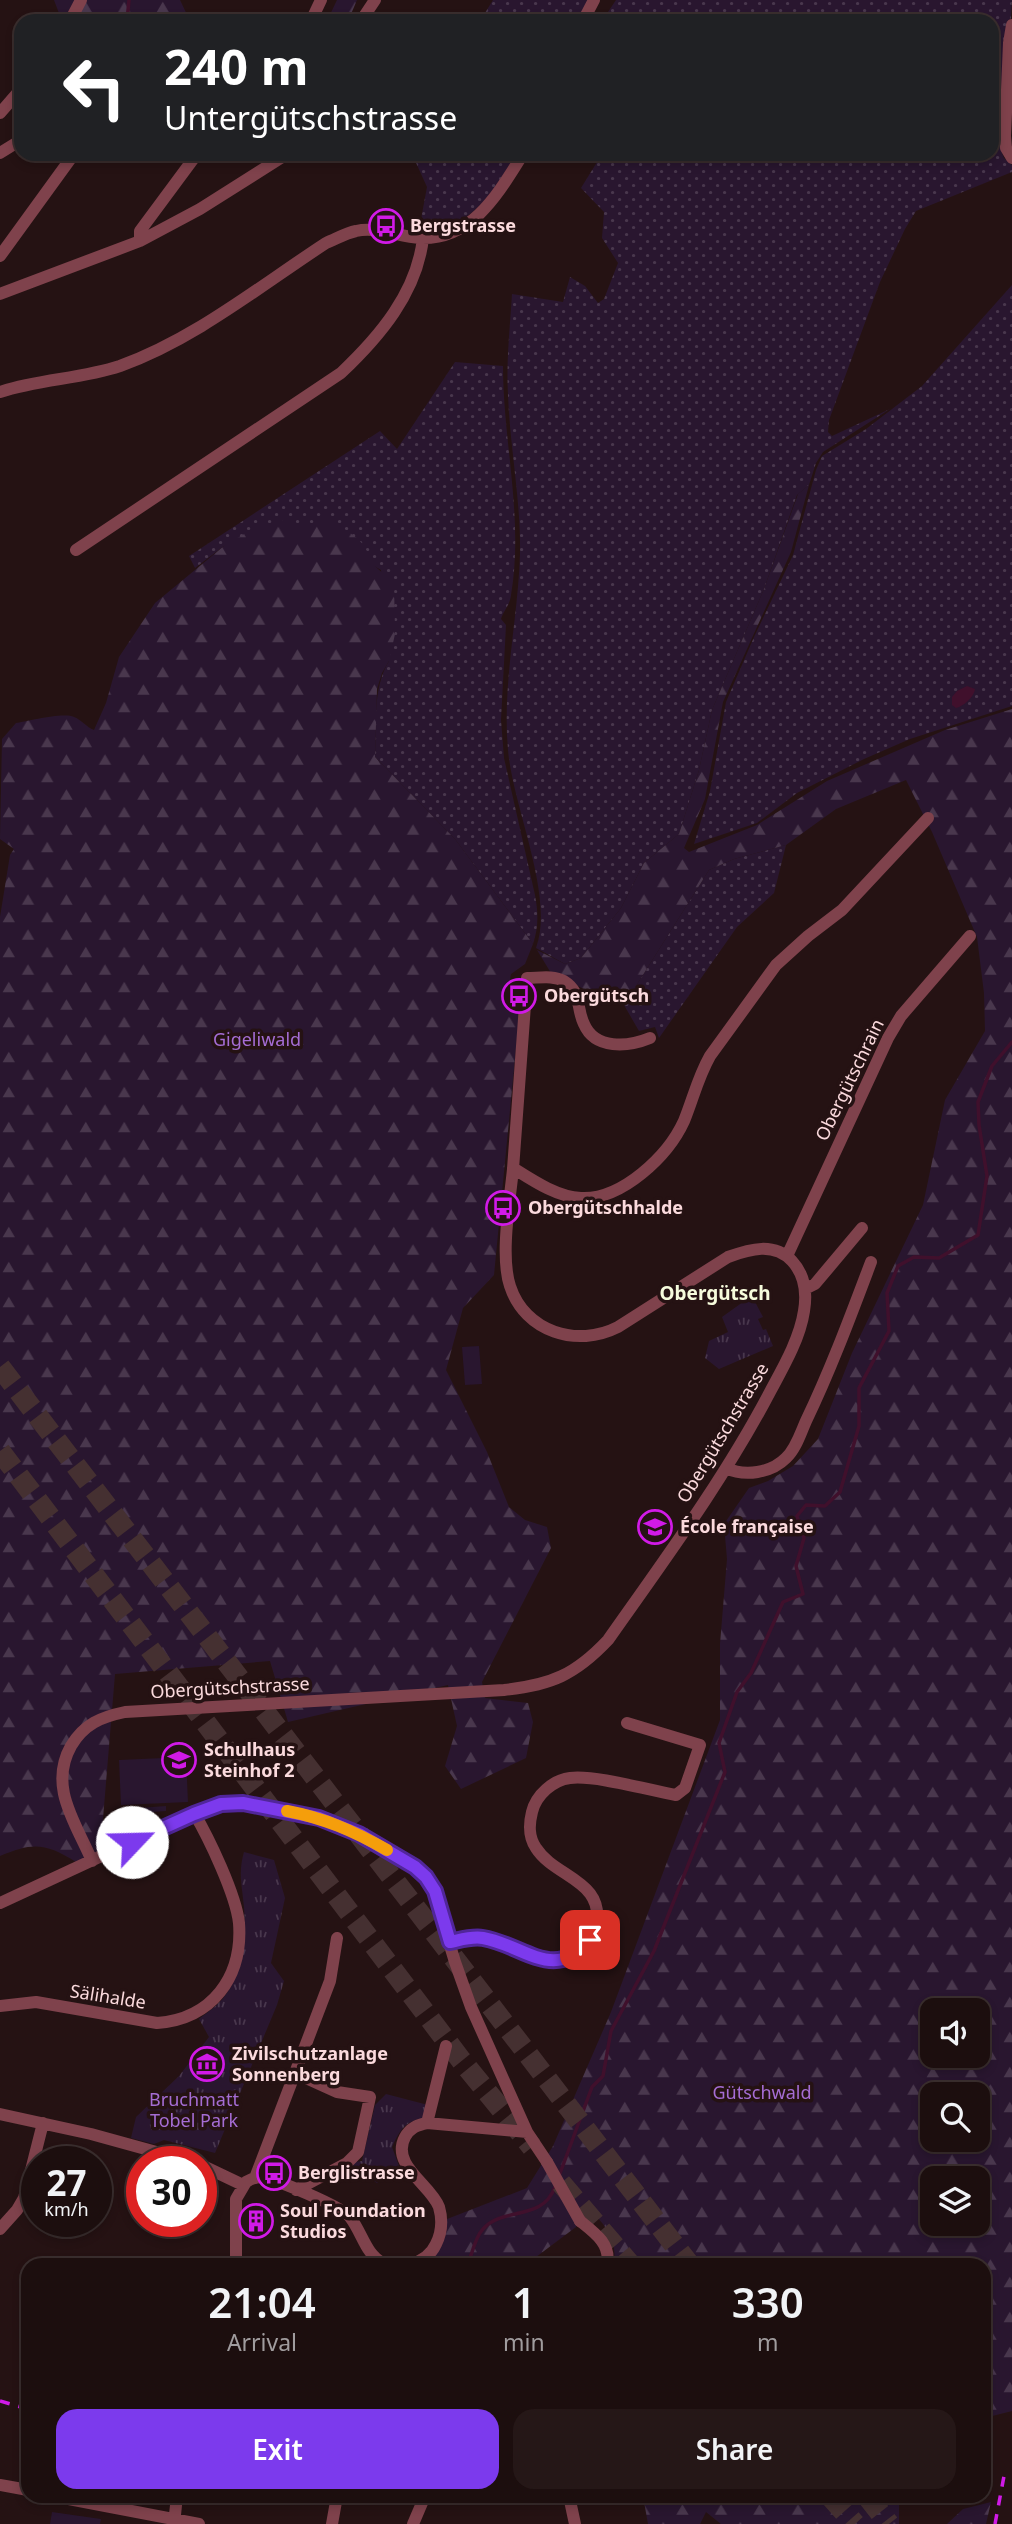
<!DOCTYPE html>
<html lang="en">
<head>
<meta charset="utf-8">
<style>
	:root { --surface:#1c0e0e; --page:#251717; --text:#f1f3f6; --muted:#a09c9e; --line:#3a2e2e; --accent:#7c3aed }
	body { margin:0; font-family:"Noto Sans",sans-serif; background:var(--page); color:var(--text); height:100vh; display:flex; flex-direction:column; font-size:26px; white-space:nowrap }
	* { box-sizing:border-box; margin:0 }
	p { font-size:23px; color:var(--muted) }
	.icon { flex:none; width:38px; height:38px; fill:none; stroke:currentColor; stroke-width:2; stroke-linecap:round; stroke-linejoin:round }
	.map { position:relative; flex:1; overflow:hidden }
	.panel { position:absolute; left:21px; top:2258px; width:970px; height:245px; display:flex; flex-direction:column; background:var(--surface); border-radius:21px; box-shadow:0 4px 10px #0003,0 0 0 2px var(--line) }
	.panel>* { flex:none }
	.top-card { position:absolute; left:14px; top:14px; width:985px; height:147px; border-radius:21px; box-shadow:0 4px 10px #0003,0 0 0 2px var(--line); background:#202124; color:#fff; overflow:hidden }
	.buttons { position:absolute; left:920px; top:1998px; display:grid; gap:14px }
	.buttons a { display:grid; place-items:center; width:70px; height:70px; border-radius:14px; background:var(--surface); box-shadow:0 4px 10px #0003,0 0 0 2px var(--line); font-size:35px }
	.speed { position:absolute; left:21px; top:2146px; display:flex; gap:14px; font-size:35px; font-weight:700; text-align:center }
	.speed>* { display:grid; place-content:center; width:91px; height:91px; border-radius:50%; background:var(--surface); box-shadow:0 4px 10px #0003,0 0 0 2px var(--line); line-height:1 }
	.speed small { font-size:18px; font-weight:400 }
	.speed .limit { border:10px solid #d22; background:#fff; color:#111 }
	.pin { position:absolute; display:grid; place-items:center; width:60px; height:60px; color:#fff; margin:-30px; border-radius:14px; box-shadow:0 4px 10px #0006 }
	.me { position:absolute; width:77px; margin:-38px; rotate:66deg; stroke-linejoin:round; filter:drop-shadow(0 0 5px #0008) }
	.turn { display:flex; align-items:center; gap:24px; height:147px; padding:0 35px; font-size:32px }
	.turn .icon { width:91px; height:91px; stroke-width:2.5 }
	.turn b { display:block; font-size:49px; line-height:60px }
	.eta { display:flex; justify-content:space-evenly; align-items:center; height:119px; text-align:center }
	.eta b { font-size:42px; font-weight:600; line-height:49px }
	.primary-button { display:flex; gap:14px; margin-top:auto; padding:14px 35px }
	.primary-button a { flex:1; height:80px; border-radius:21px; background:var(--accent); color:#fff; font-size:28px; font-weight:600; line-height:80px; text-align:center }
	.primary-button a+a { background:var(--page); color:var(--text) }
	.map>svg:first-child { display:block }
	.grass { fill:url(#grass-dots) }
	.forest { fill:url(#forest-firs); fill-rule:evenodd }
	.park { fill:url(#park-tufts) }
	.garden { fill:#29162f }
	.water { fill:#40102c }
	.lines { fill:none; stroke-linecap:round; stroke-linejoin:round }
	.stream { stroke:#40102c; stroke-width:3.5 }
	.highway-tunnel { stroke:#453031; stroke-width:21; stroke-dasharray:21 10; stroke-linecap:butt }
	.street { stroke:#7f424c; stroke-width:12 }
	.rail { stroke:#d11ae7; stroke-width:3.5; stroke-dasharray:10 9; stroke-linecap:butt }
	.street-bridge { stroke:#7f424c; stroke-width:12 }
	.route-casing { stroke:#51269a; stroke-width:18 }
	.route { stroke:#7c3aed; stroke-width:12 }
	.slow { stroke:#f59e0b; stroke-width:12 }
	.labels { text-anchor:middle; stroke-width:7; stroke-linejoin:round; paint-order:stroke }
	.poi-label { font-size:18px; font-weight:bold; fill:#fbdadd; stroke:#251213; text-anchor:start }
	.park-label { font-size:18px; fill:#a56dd4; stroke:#251213 }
	.street-label { font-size:18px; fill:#fbdadd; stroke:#251213 }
	.neighbourhood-label { font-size:19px; font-weight:bold; fill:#f6fbdc; stroke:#251213 }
</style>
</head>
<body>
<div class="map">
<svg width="1012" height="2524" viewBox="0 0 1012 2524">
	<defs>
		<pattern id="grass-dots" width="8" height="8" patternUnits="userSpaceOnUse" patternTransform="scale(1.75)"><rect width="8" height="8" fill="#29162f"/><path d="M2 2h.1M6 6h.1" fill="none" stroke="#49374d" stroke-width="1.8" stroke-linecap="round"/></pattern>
		<pattern id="forest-firs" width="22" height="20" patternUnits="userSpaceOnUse" patternTransform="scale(1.75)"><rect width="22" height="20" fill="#29162f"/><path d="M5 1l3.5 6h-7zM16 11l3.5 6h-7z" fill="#49374d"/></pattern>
		<pattern id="park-tufts" width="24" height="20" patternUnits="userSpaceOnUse" patternTransform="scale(1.75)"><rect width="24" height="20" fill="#29162f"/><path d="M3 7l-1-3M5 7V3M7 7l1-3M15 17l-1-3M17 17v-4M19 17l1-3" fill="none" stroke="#49374d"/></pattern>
	</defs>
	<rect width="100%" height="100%" fill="#251213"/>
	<path class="grass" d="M493,0H591L580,21H480Z
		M616,0H1012L1002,153L1004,158L1012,165V172L916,211L905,229L880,282L829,420L828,432L832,436L890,409L823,452L816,463L809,485L797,495L764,589L712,710L699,770L679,834L644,863L621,908L581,958L565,964L536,948C555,896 513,808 508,750C502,684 518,620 520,554C521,501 510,448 508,395C506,361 510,328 512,294L563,302L570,277L585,286L598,303L604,299L618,263L602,238L604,212L581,188L602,154H992V21H602Z
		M412,154H516C491,194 472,230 419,230L427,187Z
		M1012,285V706L910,739L864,759L797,793L757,823L694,844L710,791L726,702L754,637L793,555L816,470L822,456L866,429L922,386Z
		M455,362L503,366C503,442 524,519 511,595C510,605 504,610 501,619L506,625L501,720L504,758L535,895C538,912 539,926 533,944L455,839L375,757C377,725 372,689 389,661L381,570L306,527L224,546L195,568L189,556L380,431L397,449Z
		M786,845L774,893L737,927L659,1038L655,1027L639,1031L624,1005L709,870L734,859Z"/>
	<path class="forest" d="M54,0H180L190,21H62Z
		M337,0H357L348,21H327Z
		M809,485L791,552L723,702L705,799L684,848L689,852L757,825L827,781L945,730L1012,709V2411L984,2418V2264H613C619,2243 606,2225 590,2210L581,2217L576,2227L532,2260L536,2264H419L442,2221L527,2188L553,2146L611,2012L720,1720V1644L727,1559L724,1524L749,1488L768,1481L793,1466L818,1439L852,1353L923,1205L945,1100L985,1031L984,993L977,937L932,832L906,780L836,809L786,845L734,859L709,870L624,1005L605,1002L570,981L551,973L537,950L565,964L581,958L621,908L644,863L679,834L699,770L712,710L764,589L798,494ZM933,2011H978V2056H933ZM933,2095H978V2140H933ZM933,2179H978V2224H933Z
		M324,517C341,528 369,539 369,561L394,583L395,634L389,661L382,673L377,689L375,757L455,839L533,944L525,964L511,974C507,989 519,993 520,1007L494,1275L463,1308L446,1370L487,1452L509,1507L525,1520L547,1527L551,1548L482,1682L485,1698L528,1703L533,1722L526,1758L461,1789L445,1766L457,1726L448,1685L288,1722L270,1661L115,1674L100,1855L76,1862C46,1843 33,1842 0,1856V917L10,855L14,849L0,839L2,739L16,723C29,721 63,712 74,717C82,720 86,727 94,730L106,703L119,657L155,603L224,546L256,527L287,519L306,527Z
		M643,2496H899V2524H721L706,2512L700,2524H648Z
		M991,2502L986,2524H947L963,2509Z"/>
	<path class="park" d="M754,1300L763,1317L758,1319L763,1330L766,1329L773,1346L719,1369L705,1358L709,1341L728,1332L722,1317L743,1302Z
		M244,1852L274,1860L285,1898L271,1963L284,1981L277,2005L215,2153L164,2140L154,2144L131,2138L136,2117L179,2076L209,2037L199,2019C208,2012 218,2005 224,1997C243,1973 246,1936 244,1907C242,1885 238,1873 244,1852Z
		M386,2094L428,2105L424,2118C405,2121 400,2130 392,2147L399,2166L377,2183L352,2167L355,2162L362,2161L375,2105Z"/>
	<path class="garden" d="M479,1346L482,1384L465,1385L462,1347Z
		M186,1757L188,1802L121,1805L119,1760Z
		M166,1806V1811L125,1814V1809Z
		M52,2512L101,2519L100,2524H50Z"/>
	<path class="water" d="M967,686L975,689C974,697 964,706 956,708L952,705V697L957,691Z"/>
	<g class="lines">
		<path class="stream" d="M127,21L129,0
			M559,2176L592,2087L603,2076L611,2031L654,1951L725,1772L719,1743L737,1692L751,1673L783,1602L803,1594L796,1566L804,1538L797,1516L806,1505L825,1506L840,1492L859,1426V1388L889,1331L887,1293L898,1266L914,1257L939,1258L978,1235L987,1176L979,1125L978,1102L992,1066L1012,1042
			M468,2264C472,2254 475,2237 483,2229C504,2206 542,2222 555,2187"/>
		<path class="highway-tunnel" d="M0,1367L689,2264
			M0,1451L461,2060L532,2147
			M561,2183L630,2264
			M830,2496L855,2524
			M867,2496L889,2524"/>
		<path class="street" d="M70,21L81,0
			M311,21L321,0
			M361,21L375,0
			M583,21L594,0
			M1012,25L1009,43L1005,136L1006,148L1012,158
			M0,113L21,89
			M0,153L21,140
			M140,241V231L197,154
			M0,256L74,154
			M0,294L140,241L200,209L287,154
			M0,392C39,379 81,379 120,366C195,339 260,286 326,243C336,239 346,233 356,231C377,226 399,237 420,238C473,240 499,192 523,154
			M76,550L341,373C379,337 417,293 423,238
			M513,1168C532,1180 557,1197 581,1198C622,1200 668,1156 684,1121C693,1099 698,1077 710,1056L776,965L808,936L842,910L928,818
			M787,1256L888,1038L901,1016L970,936
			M805,1289L815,1284L862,1228
			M726,1468C745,1477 771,1473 786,1458C796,1449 801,1432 806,1421C831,1369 851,1315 871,1262
			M301,1814L332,1822L359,1834L415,1867L431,1883L455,1962L471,2007L527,2132L547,2162
			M92,1861C76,1823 48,1787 71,1746C84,1724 101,1717 125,1712L504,1690C551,1685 575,1675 608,1640C665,1559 725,1478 771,1390C784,1366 800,1338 804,1311C807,1293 805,1275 792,1261C774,1242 750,1249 728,1257L618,1327C577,1348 525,1332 510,1286C500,1256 510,1200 513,1169C518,1106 522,1042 527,978C539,978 553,975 564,981C582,992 576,1008 584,1024C595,1050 628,1047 650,1038
			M0,1903L194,1813L221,1804H251
			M450,1942C460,1940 471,1937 481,1938C512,1941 541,1972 573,1956C584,1950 593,1939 596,1927C606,1880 555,1878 536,1848C528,1836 529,1824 532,1812C536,1795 553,1780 570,1778C596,1775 648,1790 676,1795L685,1788L700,1745L627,1723
			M0,2006L36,2002L157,2023C212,2019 243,1977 239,1923C236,1895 209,1838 194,1813
			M295,2073L337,2092L370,2097L358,2152L347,2163L296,2190
			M0,2114L91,2134L189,2161
			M427,2123L446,2046
			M201,2165L243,2185
			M255,2178L330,1981L337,1938
			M580,2221C595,2233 611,2244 607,2264
			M0,2229L17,2210L24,2198L43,2123
			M236,2264V2199L246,2182C251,2179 255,2177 261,2177C276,2179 342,2207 350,2217C363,2234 365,2254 384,2264
			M411,2264C422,2261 431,2255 436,2244C442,2232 443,2221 439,2207C431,2185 390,2165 405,2137C410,2128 417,2125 427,2123L527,2132
			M0,2485L28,2490
			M53,2496L199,2524
			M569,2496L575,2524
			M174,2524L177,2496
			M332,2524L337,2496
			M413,2524L425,2496"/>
		<path class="rail" d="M0,2401L28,2409
			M313,2496H315
			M995,2524L1004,2476"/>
		<path class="street-bridge" d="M251,1804L301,1814
			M547,2162L580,2221"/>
	</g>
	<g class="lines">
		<g class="route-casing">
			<path id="route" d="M132,1842L194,1814L221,1804L243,1803L319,1818L359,1834L415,1867L426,1877L435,1891L450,1942C460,1940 472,1936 483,1938C524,1945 554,1983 590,1940"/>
		</g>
		<use href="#route" class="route"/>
		<path class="slow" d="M287,1811C324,1818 354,1831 387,1850"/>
	</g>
	<defs>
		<g id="bus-ring" transform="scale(1.75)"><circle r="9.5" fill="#251213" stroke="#d11ae7" stroke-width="1.5"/><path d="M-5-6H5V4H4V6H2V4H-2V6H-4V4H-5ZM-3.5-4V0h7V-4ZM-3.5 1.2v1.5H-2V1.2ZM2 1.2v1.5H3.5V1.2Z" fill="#d11ae7"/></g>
		<g id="school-ring" transform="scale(1.75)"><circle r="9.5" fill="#251213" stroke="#d11ae7" stroke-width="1.5"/><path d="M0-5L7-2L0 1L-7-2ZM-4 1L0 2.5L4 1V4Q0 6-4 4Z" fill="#d11ae7"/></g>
		<g id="museum-ring" transform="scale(1.75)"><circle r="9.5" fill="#251213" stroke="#d11ae7" stroke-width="1.5"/><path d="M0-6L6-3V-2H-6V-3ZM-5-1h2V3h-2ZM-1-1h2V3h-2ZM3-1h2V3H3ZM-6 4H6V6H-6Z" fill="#d11ae7"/></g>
		<g id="building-ring" transform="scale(1.75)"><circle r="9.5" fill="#251213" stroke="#d11ae7" stroke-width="1.5"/><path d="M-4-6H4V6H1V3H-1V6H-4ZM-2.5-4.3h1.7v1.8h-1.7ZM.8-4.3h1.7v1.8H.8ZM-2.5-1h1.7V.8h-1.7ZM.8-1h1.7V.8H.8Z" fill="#d11ae7"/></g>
	</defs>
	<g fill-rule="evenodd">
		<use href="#bus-ring" x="386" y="226"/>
		<use href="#bus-ring" x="519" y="996"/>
		<use href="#bus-ring" x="503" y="1208"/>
		<use href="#school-ring" x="655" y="1527"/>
		<use href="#school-ring" x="179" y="1760"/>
		<use href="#museum-ring" x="207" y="2064"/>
		<use href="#bus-ring" x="274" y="2173"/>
		<use href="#building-ring" x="256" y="2221"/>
	</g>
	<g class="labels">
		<g class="poi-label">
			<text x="410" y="232">Bergstrasse</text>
			<text x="544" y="1002">Obergütsch</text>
			<text x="528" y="1214">Obergütschhalde</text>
			<text x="680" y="1533">École française</text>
			<text x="204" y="1756">Schulhaus<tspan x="204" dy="21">Steinhof 2</tspan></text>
			<text x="232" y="2060">Zivilschutzanlage<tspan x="232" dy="21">Sonnenberg</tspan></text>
			<text x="298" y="2179">Berglistrasse</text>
			<text x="280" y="2217">Soul Foundation<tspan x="280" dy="21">Studios</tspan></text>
		</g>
		<g class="park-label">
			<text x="257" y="1046">Gigeliwald</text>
			<text x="762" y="2099">Gütschwald</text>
			<text x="194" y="2106">Bruchmatt<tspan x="194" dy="21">Tobel Park</tspan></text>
		</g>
		<g class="street-label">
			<text transform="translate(850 1080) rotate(-64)" y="6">Obergütschrain</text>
			<text transform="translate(723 1433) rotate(-59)" y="6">Obergütschstrasse</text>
			<text transform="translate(230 1688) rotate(-3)" y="6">Obergütschstrasse</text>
			<text transform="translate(108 1997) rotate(9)" y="6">Sälihalde</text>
		</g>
		<g class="neighbourhood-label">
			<text x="715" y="1300">Obergütsch</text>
		</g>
	</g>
</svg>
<div class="buttons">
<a><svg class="icon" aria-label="sound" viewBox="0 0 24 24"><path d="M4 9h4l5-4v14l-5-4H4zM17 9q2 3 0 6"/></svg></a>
<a><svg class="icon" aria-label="search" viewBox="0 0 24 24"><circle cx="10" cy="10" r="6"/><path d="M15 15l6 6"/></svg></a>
<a><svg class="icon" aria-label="layers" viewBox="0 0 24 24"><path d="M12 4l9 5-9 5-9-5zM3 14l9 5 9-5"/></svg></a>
</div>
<div class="speed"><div>27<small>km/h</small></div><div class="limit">30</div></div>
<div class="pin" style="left:590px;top:1940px;background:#d93025"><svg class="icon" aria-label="arrive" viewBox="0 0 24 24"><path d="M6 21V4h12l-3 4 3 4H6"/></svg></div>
<svg class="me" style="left:132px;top:1842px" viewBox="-20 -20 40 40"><circle r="19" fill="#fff"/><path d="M0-13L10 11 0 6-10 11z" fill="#7c3aed"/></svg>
<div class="top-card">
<div class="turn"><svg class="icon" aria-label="left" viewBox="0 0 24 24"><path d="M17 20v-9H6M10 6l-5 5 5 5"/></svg><div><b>240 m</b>Untergütschstrasse</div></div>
</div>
<section class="panel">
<div class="eta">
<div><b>21:04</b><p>Arrival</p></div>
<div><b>1</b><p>min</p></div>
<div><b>330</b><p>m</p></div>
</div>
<div class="primary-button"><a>Exit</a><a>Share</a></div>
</section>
</div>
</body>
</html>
